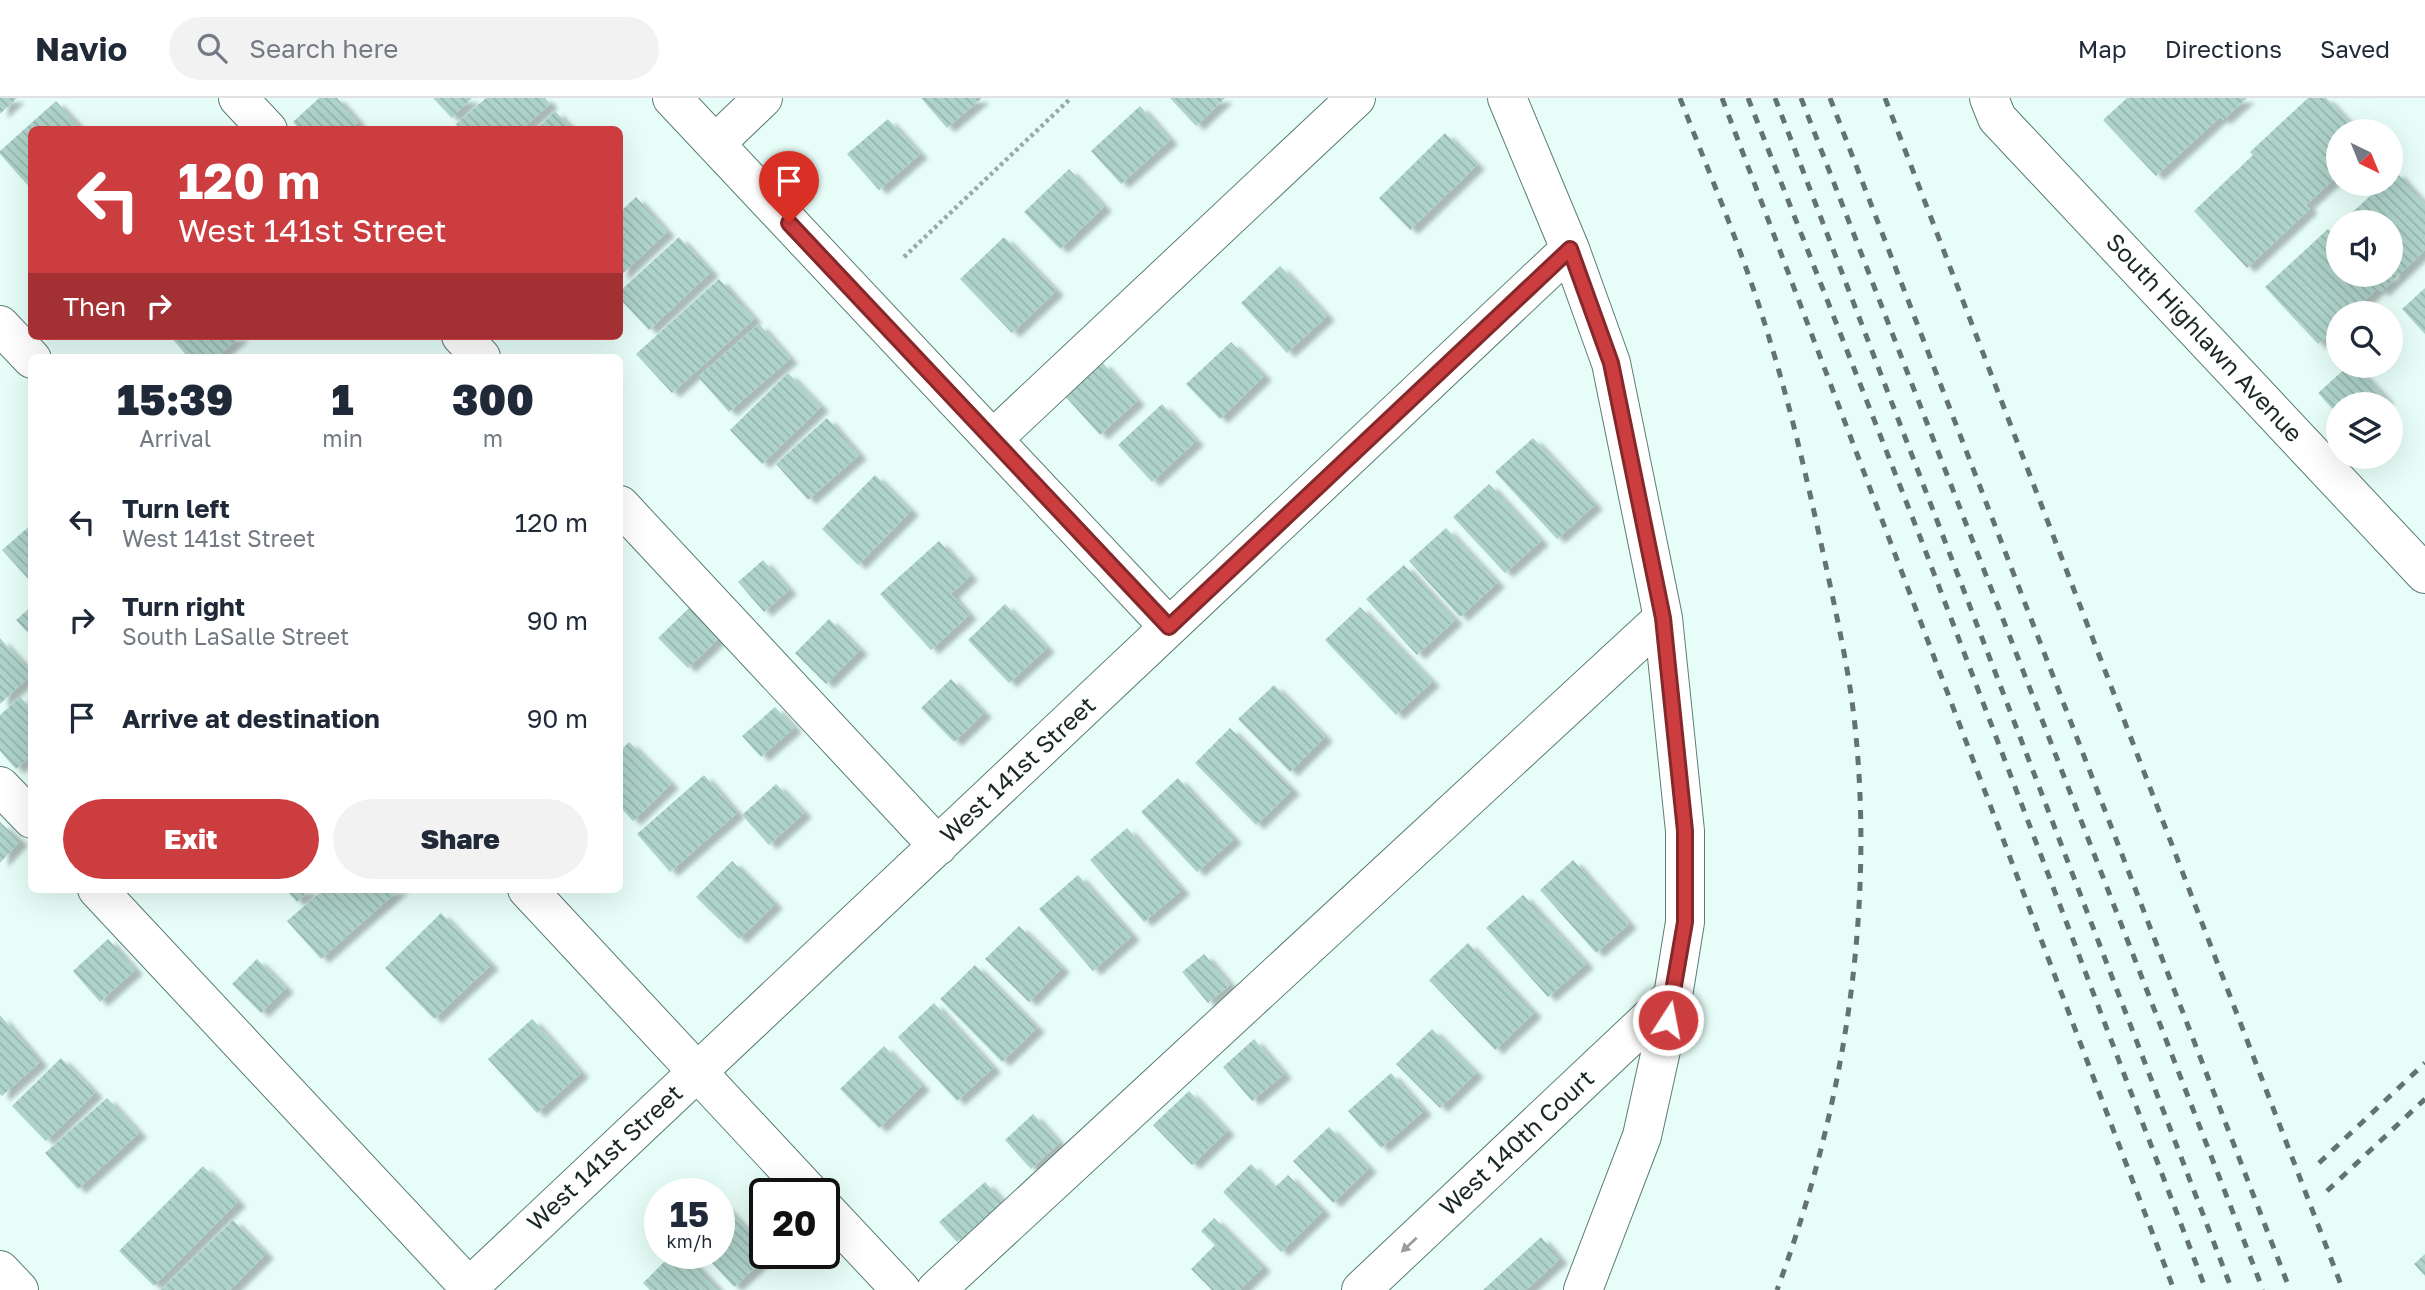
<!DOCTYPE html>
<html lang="en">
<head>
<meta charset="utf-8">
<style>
	:root { --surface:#fff; --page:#f2f2f3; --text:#1f2937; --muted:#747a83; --line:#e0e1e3; --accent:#cc3d40 }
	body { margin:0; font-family:"Golos Text",sans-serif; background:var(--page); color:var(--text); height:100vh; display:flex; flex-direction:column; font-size:26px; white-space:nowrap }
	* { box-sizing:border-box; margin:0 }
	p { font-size:23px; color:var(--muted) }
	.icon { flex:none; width:38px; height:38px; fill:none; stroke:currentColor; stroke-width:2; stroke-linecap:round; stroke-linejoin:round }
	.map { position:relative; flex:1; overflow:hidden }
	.sheet { position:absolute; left:28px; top:256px; width:595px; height:539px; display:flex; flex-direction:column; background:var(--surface); border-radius:10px; box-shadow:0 7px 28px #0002 }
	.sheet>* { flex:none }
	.banner { position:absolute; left:28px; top:28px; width:595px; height:214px; border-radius:10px; box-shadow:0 7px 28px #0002; background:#cc3d40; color:#fff; overflow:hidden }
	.needle { width:46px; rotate:137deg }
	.controls { position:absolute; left:2326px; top:21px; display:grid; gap:14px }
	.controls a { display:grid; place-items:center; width:77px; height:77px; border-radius:50%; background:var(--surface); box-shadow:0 7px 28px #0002; font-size:35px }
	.speed { position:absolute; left:644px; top:1080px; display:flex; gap:14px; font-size:35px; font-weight:700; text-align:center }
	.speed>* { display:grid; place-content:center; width:91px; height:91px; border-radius:50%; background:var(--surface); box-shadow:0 7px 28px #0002; line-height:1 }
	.speed small { font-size:18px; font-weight:400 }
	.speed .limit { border:4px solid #111; border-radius:10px; background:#fff; color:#111 }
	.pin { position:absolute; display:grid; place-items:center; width:60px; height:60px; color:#fff; margin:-72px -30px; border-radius:50% 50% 50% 0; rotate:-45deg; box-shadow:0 0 7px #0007 }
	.pin .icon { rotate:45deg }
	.me { position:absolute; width:77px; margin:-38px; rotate:11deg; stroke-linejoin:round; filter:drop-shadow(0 0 5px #0008) }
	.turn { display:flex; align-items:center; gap:24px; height:147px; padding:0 35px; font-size:32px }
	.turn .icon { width:91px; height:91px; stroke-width:2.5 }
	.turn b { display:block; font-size:49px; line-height:60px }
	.then { display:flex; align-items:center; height:66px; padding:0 35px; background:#0003; gap:14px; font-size:26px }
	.eta { display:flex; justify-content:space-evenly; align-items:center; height:119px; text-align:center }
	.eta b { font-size:42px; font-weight:800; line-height:49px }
	.button { display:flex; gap:14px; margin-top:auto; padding:14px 35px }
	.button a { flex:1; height:80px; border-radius:42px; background:var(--accent); color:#fff; font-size:28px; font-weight:800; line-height:80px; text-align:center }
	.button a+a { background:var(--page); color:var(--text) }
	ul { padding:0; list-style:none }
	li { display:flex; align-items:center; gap:21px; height:98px; padding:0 35px }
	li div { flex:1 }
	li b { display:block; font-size:26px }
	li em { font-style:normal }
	header { display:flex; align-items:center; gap:42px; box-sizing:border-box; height:98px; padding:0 35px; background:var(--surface); border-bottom:2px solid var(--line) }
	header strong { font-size:33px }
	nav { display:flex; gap:38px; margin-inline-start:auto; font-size:24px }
	.search { width:490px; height:63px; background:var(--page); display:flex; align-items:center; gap:18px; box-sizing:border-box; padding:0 24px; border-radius:38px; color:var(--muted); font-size:26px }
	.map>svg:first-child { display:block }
	.building { fill:url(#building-back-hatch); filter:url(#shadow) }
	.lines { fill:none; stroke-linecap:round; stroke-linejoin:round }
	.minor-casing { stroke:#5a7d75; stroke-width:40 }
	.path { stroke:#98aca7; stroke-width:4.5; stroke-dasharray:3.5 3.5; stroke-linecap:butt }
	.minor { stroke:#fff; stroke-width:38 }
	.rail { stroke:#637470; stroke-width:5; stroke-dasharray:9 9; stroke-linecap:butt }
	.oneway { fill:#989f9d }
	.route-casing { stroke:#85282a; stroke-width:18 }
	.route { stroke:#cc3d40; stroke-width:12 }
	.labels { text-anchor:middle; stroke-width:5; stroke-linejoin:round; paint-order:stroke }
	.street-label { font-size:24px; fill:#1b2926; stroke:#fff }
</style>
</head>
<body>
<header>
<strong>Navio</strong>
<div class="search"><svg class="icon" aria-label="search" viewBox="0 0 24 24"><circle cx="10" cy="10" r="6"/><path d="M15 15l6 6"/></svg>Search here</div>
<nav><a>Map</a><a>Directions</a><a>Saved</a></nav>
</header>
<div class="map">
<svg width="2425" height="1192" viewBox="0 0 2425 1192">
	<defs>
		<pattern id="building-back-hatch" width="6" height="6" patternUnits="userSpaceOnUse" patternTransform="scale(1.75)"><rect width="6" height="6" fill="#aed3ca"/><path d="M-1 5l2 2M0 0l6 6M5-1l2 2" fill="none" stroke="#95b5ad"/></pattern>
		<filter id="shadow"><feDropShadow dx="8" dy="4.5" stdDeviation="2" flood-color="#0004"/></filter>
	</defs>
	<rect width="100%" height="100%" fill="#e7fef8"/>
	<path class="building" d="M0,0H17L0,16Z
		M319,0H337L358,24L350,32H300L293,24Z
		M433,0H472L452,20Z
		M486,0H545L550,6L521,32H461L456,26Z
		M921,0H982L947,30Z
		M1170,0H1225L1196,28Z
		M2127,0H2247L2223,22L2220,19L2156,78L2103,22Z
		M2308,0H2326L2357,33H2338V77L2306,107L2310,111L2247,170L2194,113L2253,57L2250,54Z
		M56,3L82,32H32V92L0,56V53Z
		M1140,8L1170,42L1121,86L1091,53Z
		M555,13L573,32H536Z
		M888,21L920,56L879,92L847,56Z
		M1445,35L1477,67L1410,132L1379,100Z
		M1069,71L1104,109L1060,151L1024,114Z
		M2396,74L2425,106V152L2381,194L2378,190L2351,215H2338V228L2318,246L2265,189L2328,131L2331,134L2338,128V177H2390V124H2342L2383,86H2390V79Z
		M636,99L667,134L620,178V114Z
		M679,139L711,174L649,232L620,201V193Z
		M1004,139L1056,193L1012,235L960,181Z
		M1280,168L1327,218L1287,255L1241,205Z
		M719,181L754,221L672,295L636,256Z
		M2425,190V236L2402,211Z
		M759,226L790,261L729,314L698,279Z
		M170,238H241L217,259H188Z
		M1231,244L1264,278L1220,321L1186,286Z
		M1102,264L1137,303L1100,337L1065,298Z
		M2348,268H2355L2386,301L2380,306H2338V317L2318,295Z
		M788,275L821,309L762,366L730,332Z
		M1162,306L1196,343L1152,384L1118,347Z
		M827,320L859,357L808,402L776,366Z
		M1533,340L1595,407L1557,441L1495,374Z
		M875,377L911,413L858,467L822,431Z
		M1489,386L1541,443L1505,475L1453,419Z
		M32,426V485L2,452Z
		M1446,430L1497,485L1460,519L1409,463Z
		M939,443L970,478L951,496L969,517L931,552L880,496Z
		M763,462L789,492L764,514L738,484Z
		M1404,467L1455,522L1417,557L1366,501Z
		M1005,506L1047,550L1009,585L968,542Z
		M32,508V539L16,522Z
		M1360,509L1432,584L1396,617L1325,542Z
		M689,510L719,540L688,570L658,540Z
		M829,521L860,552L826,586L795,555Z
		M0,540L32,576L0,606Z
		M951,581L984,615L954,644L921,610Z
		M1274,587L1325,639L1290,674L1238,621Z
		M20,599L32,612V657L16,671L0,653V617Z
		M775,609L794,630L761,659L742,638Z
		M1230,630L1292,692L1256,727L1195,665Z
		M629,644L671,686L633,723L620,709V653Z
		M704,677L737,715L670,774L637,736Z
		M1178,680L1234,741L1197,774L1141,714Z
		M776,686L804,715L769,747L742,717Z
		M0,724L20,743L0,765Z
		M1127,730L1182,792L1144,824L1090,762Z
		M1573,762L1629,826L1596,855L1540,792Z
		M732,763L775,806L739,841L696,799Z
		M1078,777L1132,838L1093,873L1039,811Z
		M285,791H311L297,804Z
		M324,791H400L321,861L287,823Z
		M1523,797L1586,866L1548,899L1486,830Z
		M441,815L491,867L434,921L385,870Z
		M1019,828L1062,870L1029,904L985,861Z
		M108,841L135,872L100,904L73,873Z
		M1468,845L1534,915L1495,952L1429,882Z
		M1204,856L1230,887L1208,905L1182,874Z
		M257,861L286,890L261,915L232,886Z
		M975,867L1037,930L1002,964L940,901Z
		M934,905L993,970L957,1003L898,939Z
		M0,917L40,964L2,998L0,996Z
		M532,921L581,975L537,1015L488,961Z
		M1432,931L1476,975L1440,1010L1396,966Z
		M1254,941L1284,976L1252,1003L1223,969Z
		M884,948L922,988L879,1030L840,991Z
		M61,960L95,995L46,1043L12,1008Z
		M1391,975L1424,1013L1381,1050L1348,1013Z
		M1189,993L1227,1033L1192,1067L1153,1027Z
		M107,1000L139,1035L78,1091L45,1055Z
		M1033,1016L1059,1045L1031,1071L1005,1042Z
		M1329,1029L1369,1070L1333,1105L1293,1063Z
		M1251,1066L1274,1090L1288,1077L1323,1113L1281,1154L1223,1094Z
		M203,1068L238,1104L154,1188L119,1153Z
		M985,1084L1003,1104L957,1144L939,1124Z
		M724,1107L765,1151V1155H771L734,1189L703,1155H719V1111Z
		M1214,1120L1263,1169L1240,1192H1212L1191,1171L1215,1147L1201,1133Z
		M233,1122L266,1156L230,1192H161Z
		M1541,1139L1560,1161L1526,1192H1483Z
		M673,1155H684L719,1192H650L643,1185Z
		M2425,1156V1178L2414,1166Z"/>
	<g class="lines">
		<g class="minor-casing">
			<path id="minor" d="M238,0L268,32
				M672,0L1169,529
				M1507,0L1570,151L1611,265L1663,520L1685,733V824L1673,898L1642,1038L1583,1192
				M1989,0L1997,20L2425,476
				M715,46L763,0
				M0,227L32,261
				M461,238L481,259
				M993,341L1356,0
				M620,407L938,748
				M0,688L32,721
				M97,791L469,1189
				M527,791L811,1096
				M824,1110L901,1192
				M0,1172L19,1192
				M466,1192L1570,151
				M936,1192L1663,520
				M1361,1192L1673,898"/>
		</g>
		<path class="path" d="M904,159L1071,0"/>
		<use href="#minor" class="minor"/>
		<path class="rail" d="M1680,0C1711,80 1746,161 1770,243C1792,314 1808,386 1824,459C1836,515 1849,571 1855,628C1875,818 1843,1014 1777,1192
			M1722,0L2174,1192
			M1748,0L1922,444L2206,1192
			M1775,0L2232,1192
			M1801,0L2263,1192
			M1830,0L2290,1192
			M1885,0L2343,1192
			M2319,1065L2425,965
			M2327,1093L2425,1001"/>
	</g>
	<defs><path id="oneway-solid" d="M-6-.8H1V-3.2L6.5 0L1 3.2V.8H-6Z" transform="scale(1.75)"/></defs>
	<use class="oneway" href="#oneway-solid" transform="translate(1409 1147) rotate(137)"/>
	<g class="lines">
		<g class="route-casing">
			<path id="route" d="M789,125L1169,529L1570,151L1611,265L1663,520L1685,733V824L1668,922"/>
		</g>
		<use href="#route" class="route"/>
	</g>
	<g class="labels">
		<g class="street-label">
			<text transform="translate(2204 240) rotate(47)" y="8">South Highlawn Avenue</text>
			<text transform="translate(1018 672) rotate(-43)" y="8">West 141st Street</text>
			<text transform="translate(1517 1045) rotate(-43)" y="8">West 140th Court</text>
			<text transform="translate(605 1060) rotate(-43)" y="8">West 141st Street</text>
		</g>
	</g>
</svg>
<div class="controls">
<a><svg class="needle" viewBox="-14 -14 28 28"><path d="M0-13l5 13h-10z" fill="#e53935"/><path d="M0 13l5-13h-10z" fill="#747a83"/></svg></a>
<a><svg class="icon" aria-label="sound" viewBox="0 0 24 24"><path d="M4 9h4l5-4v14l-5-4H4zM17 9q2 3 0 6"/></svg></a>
<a><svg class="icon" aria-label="search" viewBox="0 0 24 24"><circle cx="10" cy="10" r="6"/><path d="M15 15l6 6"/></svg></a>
<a><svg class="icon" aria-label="layers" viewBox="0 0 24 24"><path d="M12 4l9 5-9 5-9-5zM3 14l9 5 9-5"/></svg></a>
</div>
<div class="speed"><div>15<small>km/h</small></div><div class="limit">20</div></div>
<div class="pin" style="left:789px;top:125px;background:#d93025"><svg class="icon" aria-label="arrive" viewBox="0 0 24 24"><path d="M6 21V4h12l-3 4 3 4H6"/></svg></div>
<svg class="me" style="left:1668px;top:922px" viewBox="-20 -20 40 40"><circle r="17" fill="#cc3d40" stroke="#fff" stroke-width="3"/><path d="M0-11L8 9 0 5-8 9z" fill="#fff"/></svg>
<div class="banner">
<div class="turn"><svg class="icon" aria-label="left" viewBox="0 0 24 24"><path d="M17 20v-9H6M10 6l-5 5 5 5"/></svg><div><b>120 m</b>West 141st Street</div></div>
<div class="then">Then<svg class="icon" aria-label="right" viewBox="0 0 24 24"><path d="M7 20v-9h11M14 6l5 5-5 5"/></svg></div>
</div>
<section class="sheet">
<div class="eta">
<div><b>15:39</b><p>Arrival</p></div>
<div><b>1</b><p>min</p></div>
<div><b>300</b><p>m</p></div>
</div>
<ul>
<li><svg class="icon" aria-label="left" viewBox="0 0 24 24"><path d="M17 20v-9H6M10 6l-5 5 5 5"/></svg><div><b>Turn left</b><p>West 141st Street</p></div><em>120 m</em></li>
<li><svg class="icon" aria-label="right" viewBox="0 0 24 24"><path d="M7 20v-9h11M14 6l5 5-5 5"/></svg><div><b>Turn right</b><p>South LaSalle Street</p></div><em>90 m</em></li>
<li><svg class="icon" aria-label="arrive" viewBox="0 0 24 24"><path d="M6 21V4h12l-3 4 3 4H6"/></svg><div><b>Arrive at destination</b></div><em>90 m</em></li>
</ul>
<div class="button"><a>Exit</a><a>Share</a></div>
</section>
</div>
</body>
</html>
